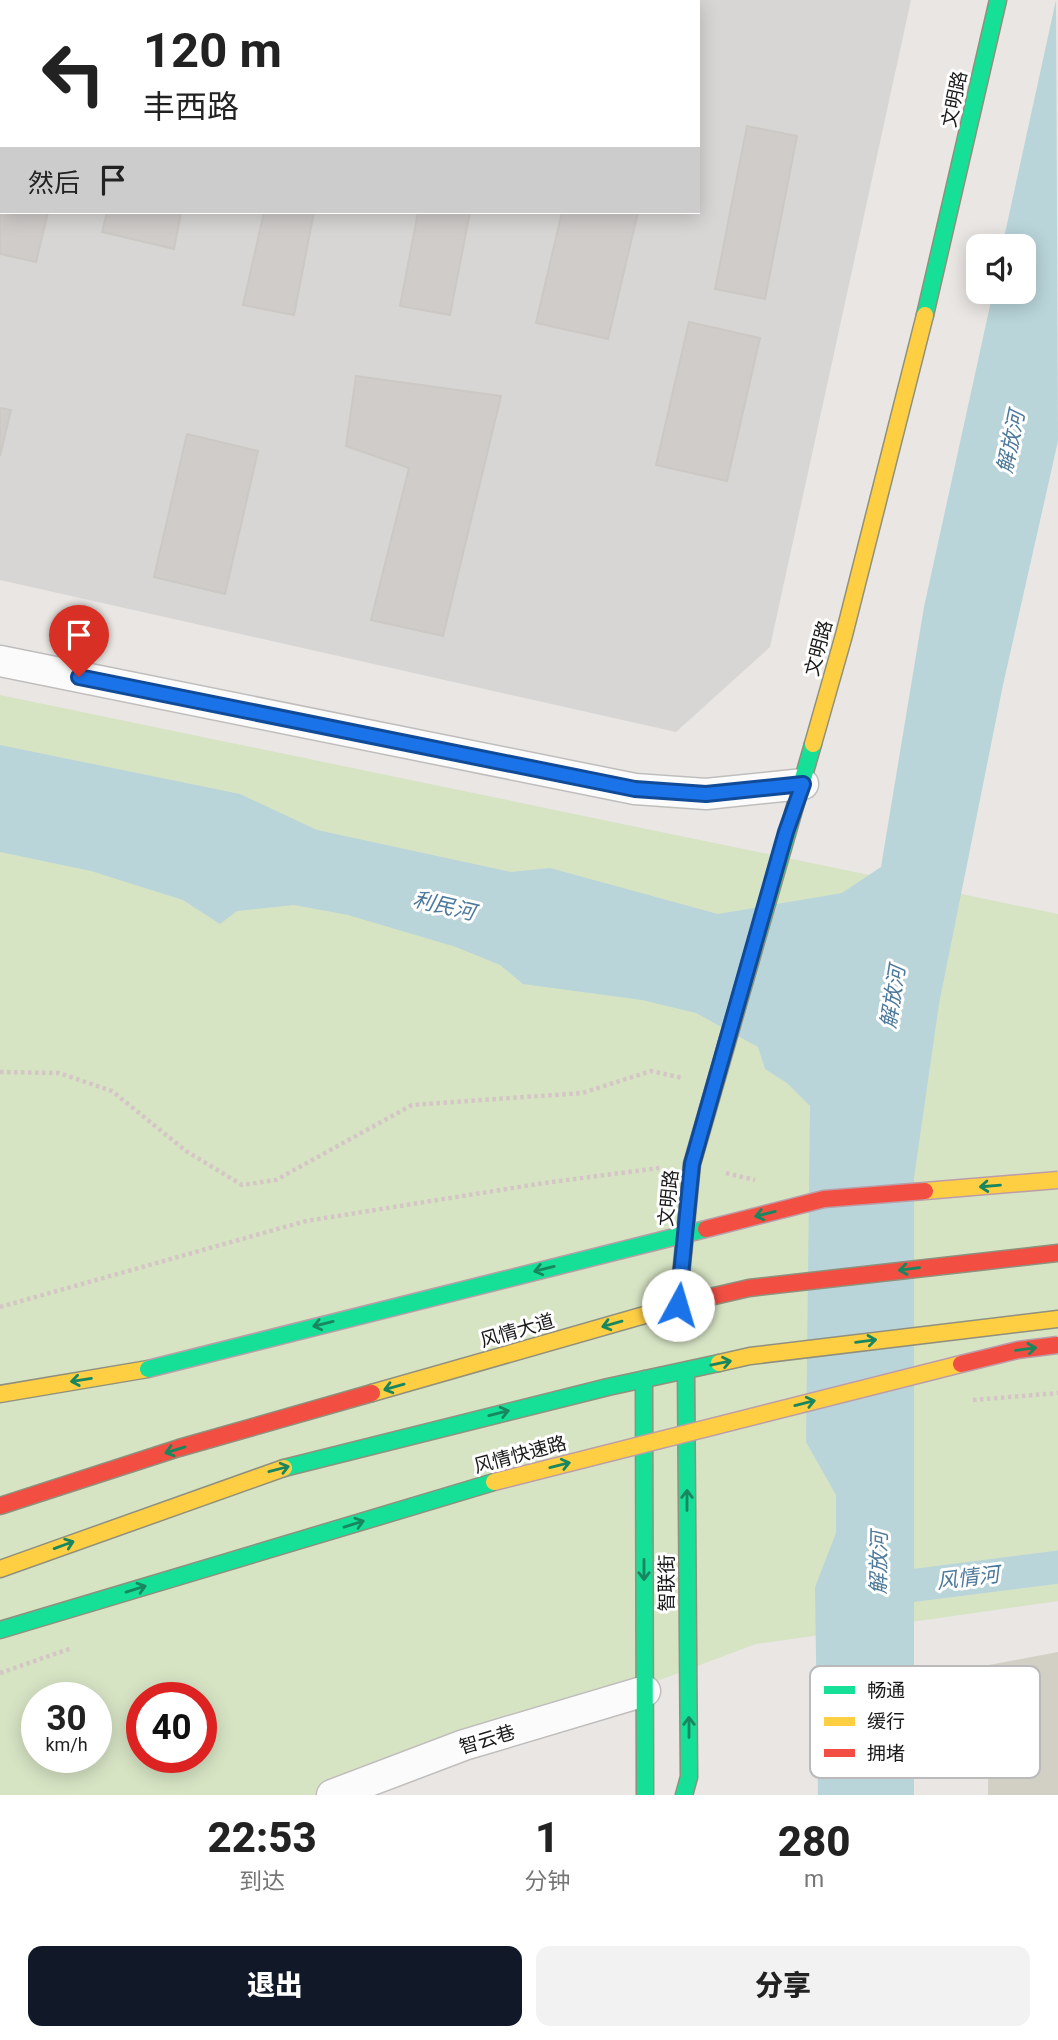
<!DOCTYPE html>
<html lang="zh">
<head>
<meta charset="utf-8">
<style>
	:root { --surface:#fff; --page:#f2f2f2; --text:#222; --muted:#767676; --accent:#111827 }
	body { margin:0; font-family:Roboto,"Noto Sans SC",sans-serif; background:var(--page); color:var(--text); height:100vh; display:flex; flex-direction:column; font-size:26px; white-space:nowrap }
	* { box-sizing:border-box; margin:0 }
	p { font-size:23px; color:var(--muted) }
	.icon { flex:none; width:38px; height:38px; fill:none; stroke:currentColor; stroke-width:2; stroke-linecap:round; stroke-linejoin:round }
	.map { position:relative; height:1795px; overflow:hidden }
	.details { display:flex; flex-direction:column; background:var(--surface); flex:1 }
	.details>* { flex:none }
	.hud { position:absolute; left:0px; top:0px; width:700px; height:214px; box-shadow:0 4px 18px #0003; background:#fff; color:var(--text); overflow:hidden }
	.controls { position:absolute; left:966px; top:234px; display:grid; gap:14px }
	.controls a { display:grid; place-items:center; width:70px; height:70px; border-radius:14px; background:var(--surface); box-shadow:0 4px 18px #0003; font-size:35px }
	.speed { position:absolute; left:21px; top:1682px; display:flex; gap:14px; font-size:35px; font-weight:700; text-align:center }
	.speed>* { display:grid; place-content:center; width:91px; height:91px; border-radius:50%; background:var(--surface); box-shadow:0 4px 18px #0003; line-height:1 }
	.speed small { font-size:18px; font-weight:400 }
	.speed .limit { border:10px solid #d22; background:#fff; color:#111 }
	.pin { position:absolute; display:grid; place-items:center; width:60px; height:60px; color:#fff; margin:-72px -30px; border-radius:50% 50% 50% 0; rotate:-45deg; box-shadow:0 0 7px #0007 }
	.pin .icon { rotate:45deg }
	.me { position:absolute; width:77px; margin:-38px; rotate:6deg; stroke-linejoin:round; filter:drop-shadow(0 0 5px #0008) }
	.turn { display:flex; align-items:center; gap:24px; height:147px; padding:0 28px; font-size:32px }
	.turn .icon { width:91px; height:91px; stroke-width:2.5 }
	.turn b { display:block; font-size:49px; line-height:60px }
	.then { display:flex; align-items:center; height:66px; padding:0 28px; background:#0003; gap:14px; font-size:26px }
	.eta { display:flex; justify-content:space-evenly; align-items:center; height:119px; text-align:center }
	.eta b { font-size:42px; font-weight:800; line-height:49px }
	.action { display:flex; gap:14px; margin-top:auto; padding:14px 28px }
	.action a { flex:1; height:80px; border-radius:14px; background:var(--accent); color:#fff; font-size:28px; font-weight:800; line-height:80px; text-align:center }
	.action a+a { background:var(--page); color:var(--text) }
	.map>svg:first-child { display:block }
	.residential { fill:#d8d6d4; fill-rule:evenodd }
	.construction { fill:#d2d0c5 }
	.grass { fill:#d7e4c4; fill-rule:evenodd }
	.water { fill:#b9d5da }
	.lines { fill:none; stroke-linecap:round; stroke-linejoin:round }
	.canal { stroke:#b9d5da; stroke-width:33 }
	.building { fill:#cfccca; stroke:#ccc8c4; stroke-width:2 }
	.street-casing { stroke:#c0bebd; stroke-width:33 }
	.fast-casing { stroke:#90907d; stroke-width:19 }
	.slow-casing { stroke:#90907d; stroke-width:19 }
	.jam-casing { stroke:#90907d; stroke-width:19 }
	.path { stroke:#d4c6c5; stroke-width:4.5; stroke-dasharray:3.5 3.5; stroke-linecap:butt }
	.street { stroke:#fcfbfb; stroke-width:30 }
	.fast { stroke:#16e098; stroke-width:16 }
	.slow { stroke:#ffcf43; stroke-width:16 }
	.jam { stroke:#f24e42; stroke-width:16 }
	.fast-bridge-casing { stroke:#bb9da7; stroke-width:19; stroke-linecap:butt }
	.slow-bridge-casing { stroke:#bb9da7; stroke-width:19; stroke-linecap:butt }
	.jam-bridge-casing { stroke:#bb9da7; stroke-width:19; stroke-linecap:butt }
	.fast-bridge { stroke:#16e098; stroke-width:16 }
	.slow-bridge { stroke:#ffcf43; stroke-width:16 }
	.jam-bridge { stroke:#f24e42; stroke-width:16 }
	.oneway { stroke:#18875f }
	.route-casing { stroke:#114b97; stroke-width:18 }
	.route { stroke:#1a73e8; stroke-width:12 }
	.labels { text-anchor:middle; stroke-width:6; stroke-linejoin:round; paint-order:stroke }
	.street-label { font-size:19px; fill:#1a1a1a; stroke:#fff }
	.water-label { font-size:21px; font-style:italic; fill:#4d799a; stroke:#fff }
	.key { fill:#fff; stroke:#bababa; stroke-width:2 }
	.key-label { font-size:19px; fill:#1a1a1a }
</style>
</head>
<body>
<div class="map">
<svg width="1058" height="1795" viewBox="0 0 1058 1795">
	<rect width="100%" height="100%" fill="#e9e6e3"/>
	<path class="residential" d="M0,0H911L770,647L676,732L0,580ZM2,2H698V212H2Z"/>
	<path class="construction" d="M1058,1652V1795H988L989,1665Z"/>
	<path class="grass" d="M0,695L1058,914V1601L756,1644L353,1795H0ZM37,1698H96V1757H37ZM142,1698H201V1757H142Z"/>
	<path class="water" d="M1056,0L1058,441L1003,685L939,1004L914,1178V1795H818L815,1587L836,1533V1495L806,1442L810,1106L787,1083L765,1069L758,1047L696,1013L642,1000L523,984L500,965L456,947L348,915L294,905L237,911L220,924L183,900L91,871L0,852V745L240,794L317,830L511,872L550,868L718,914L842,893L881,867L924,607L993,292H1024V247H1002Z"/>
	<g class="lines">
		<path class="canal" d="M878,1590L1058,1567"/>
	</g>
	<path class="building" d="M12,0H81L80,2Z
		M0,103L2,212H48L36,262L0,254Z
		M747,126L797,136L765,299L715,289Z
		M107,212H181L174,249L102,232Z
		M264,212H314L294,315L243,305Z
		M418,212H470L450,315L400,306Z
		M562,212H638L608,339L536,323Z
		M689,322L760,338L727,481L656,465Z
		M356,376L501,396L443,636L371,620L409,468L346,446Z
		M0,408L11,410L0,456Z
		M187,434L258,451L225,594L154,577Z"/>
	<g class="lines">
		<g class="street-casing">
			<path id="street" d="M0,661L635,789L706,794L803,784
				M332,1795L464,1745L645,1691"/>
		</g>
		<g class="fast-casing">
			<path id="fast" d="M925,315L998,0
				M678,1305L692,1164L813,744
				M644,1379L645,1795
				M284,1468L608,1387L719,1363
				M0,1630L494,1482
				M684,1795L689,1777L686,1370"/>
		</g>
		<g class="slow-casing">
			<path id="slow" d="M813,744L844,635L925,315
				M719,1363L750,1356L1058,1319
				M372,1393L697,1300
				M0,1394L148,1369
				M0,1569L284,1468"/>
		</g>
		<g class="jam-casing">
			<path id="jam" d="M697,1300L749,1288L1058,1253
				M0,1506L179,1448L372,1393"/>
		</g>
		<path class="path" d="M0,1072L59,1073L112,1091L186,1151L242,1185L276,1180L412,1105L582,1093L651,1071L683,1078
			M726,1173L755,1180
			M0,1307L306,1221L544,1183L659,1168
			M973,1400L1058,1393
			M0,1673L72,1648"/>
		<use href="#street" class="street"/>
		<use href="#fast" class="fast"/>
		<use href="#slow" class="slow"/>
		<use href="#jam" class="jam"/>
		<g class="fast-bridge-casing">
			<path id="fast-bridge" d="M148,1369L706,1229"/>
		</g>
		<g class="slow-bridge-casing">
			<path id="slow-bridge" d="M925,1191L1058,1180
				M494,1482L961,1364"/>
		</g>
		<g class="jam-bridge-casing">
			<path id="jam-bridge" d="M706,1229L824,1199L925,1191
				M961,1364L1018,1350L1058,1345"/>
		</g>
		<use href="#fast-bridge" class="fast-bridge"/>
		<use href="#slow-bridge" class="slow-bridge"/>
		<use href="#jam-bridge" class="jam-bridge"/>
	</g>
	<defs><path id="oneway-shaft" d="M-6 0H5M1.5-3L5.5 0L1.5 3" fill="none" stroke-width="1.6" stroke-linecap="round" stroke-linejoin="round" transform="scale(1.75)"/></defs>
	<g class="oneway">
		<use href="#oneway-shaft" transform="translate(990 1186) rotate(175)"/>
		<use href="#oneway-shaft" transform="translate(765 1214) rotate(166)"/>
		<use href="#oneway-shaft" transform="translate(544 1269) rotate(166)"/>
		<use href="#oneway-shaft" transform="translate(909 1269) rotate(173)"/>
		<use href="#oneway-shaft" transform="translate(323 1324) rotate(166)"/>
		<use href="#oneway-shaft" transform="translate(612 1324) rotate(164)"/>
		<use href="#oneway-shaft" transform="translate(866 1341) rotate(-7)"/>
		<use href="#oneway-shaft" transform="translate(1026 1349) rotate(-8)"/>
		<use href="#oneway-shaft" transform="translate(721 1363) rotate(-12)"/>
		<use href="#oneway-shaft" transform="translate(81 1380) rotate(171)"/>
		<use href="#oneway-shaft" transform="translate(394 1387) rotate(164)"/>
		<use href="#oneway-shaft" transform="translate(805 1403) rotate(-14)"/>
		<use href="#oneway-shaft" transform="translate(499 1413) rotate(-14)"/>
		<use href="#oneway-shaft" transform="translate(175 1450) rotate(163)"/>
		<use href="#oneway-shaft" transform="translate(560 1465) rotate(-14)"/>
		<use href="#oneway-shaft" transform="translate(279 1469) rotate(-15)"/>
		<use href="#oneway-shaft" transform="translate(687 1500) rotate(-90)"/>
		<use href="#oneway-shaft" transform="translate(354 1524) rotate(-17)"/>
		<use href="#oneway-shaft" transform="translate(64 1545) rotate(-20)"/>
		<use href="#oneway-shaft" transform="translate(644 1570) rotate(90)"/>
		<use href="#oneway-shaft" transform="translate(136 1589) rotate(-17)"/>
		<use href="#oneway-shaft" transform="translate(689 1727) rotate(-90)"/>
	</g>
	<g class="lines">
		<g class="route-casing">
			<path id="route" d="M79,677L635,789L706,794L803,784L786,832L692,1164L678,1305"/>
		</g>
		<use href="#route" class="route"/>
	</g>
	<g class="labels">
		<g class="street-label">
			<text transform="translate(954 99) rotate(-78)" y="7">文明路</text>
			<text transform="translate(818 648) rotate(-75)" y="7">文明路</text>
			<text transform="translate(668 1198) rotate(-84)" y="7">文明路</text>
			<text transform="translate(517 1330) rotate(-16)" y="7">风情大道</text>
			<text transform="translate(520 1454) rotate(-15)" y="7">风情快速路</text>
			<text transform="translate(666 1583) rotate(-90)" y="7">智联街</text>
			<text transform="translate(487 1739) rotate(-17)" y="7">智云巷</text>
		</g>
		<g class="water-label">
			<text transform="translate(1011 442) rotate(-78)" y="7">解放河</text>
			<text transform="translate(444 906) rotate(13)" y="7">利民河</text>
			<text transform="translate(893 997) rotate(-81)" y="7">解放河</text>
			<text transform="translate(879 1563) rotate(-89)" y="7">解放河</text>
			<text transform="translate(968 1578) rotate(-7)" y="7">风情河</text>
		</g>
	</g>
	<rect x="810" y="1666" width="230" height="112" rx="10" class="key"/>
	<rect x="824" y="1686" width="31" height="8" fill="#16e098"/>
	<rect x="824" y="1717" width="31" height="9" fill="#ffcf43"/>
	<rect x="824" y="1749" width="31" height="8" fill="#f24e42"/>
	<g class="key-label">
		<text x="867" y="1697">畅通</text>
		<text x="867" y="1728">缓行</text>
		<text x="867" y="1760">拥堵</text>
	</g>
</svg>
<div class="controls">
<a><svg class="icon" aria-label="sound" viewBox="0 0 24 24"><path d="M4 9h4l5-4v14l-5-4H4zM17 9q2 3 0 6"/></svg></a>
</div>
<div class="speed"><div>30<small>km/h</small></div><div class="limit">40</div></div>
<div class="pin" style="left:79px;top:677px;background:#d93025"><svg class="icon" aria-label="arrive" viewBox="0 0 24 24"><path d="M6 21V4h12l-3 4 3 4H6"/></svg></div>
<svg class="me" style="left:678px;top:1305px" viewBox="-20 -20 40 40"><circle r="19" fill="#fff"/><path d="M0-13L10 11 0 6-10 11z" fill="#1a73e8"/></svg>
<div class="hud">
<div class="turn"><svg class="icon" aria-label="left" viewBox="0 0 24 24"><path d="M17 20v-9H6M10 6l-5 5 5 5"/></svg><div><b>120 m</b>丰西路</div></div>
<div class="then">然后<svg class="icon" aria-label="arrive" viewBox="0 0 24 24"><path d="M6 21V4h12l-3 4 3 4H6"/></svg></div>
</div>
</div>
<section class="details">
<div class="eta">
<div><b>22:53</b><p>到达</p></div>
<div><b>1</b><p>分钟</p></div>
<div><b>280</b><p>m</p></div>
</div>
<div class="action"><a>退出</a><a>分享</a></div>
</section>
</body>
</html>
